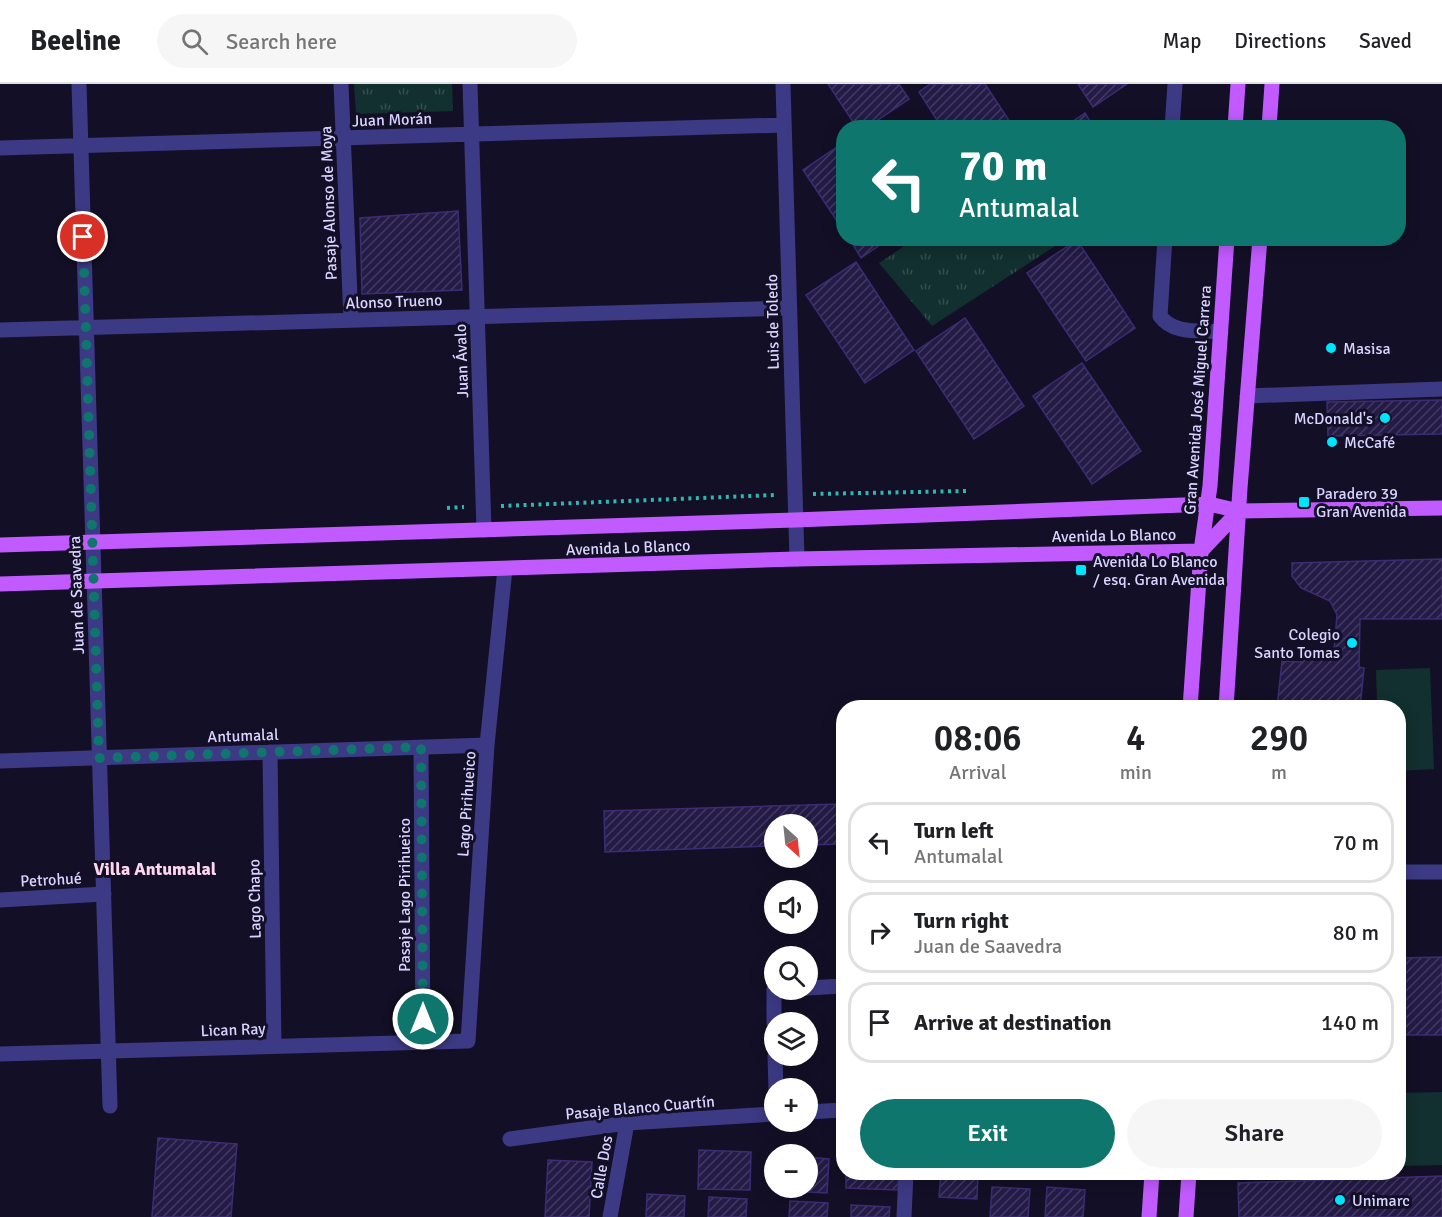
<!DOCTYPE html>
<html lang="en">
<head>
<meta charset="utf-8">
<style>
	:root { --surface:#fff; --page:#f6f6f6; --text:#202124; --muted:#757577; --line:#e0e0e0; --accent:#0f766e }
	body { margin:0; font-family:Signika,sans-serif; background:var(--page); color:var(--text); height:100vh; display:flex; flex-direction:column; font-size:22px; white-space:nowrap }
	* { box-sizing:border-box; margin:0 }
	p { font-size:20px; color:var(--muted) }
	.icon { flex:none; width:33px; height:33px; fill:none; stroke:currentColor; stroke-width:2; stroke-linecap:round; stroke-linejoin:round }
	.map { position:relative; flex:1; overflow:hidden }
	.drawer { position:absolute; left:836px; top:616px; width:570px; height:480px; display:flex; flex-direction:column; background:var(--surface); border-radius:24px; box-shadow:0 3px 15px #0003 }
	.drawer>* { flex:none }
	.top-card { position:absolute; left:836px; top:36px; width:570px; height:126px; border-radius:24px; box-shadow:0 3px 15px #0003; background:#0f766e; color:#fff; overflow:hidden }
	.needle { width:39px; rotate:153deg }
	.controls { position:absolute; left:764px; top:730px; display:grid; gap:12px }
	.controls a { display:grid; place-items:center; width:54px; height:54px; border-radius:50%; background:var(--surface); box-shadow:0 3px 15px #0003; font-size:30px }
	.pin { position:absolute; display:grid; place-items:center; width:51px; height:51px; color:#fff; margin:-26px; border:3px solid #fff; border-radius:50%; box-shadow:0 2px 6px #0007 }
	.me { position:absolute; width:66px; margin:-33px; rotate:0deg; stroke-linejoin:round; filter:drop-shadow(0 0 4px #0008) }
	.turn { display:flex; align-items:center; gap:21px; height:126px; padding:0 24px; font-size:27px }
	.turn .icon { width:78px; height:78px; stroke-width:2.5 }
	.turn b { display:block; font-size:42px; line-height:51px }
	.eta { display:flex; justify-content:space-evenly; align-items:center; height:102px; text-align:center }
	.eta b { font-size:36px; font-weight:600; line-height:42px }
	.cta { display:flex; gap:12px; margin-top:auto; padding:12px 24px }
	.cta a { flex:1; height:69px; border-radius:36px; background:var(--accent); color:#fff; font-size:24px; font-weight:600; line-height:69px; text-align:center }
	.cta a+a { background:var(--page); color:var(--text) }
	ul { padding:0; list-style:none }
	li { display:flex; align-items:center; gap:18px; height:81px; margin:0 12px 9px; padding:0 12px; border:3px solid var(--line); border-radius:24px }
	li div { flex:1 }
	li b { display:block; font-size:22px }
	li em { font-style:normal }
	header { display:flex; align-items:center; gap:36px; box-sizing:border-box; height:84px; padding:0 30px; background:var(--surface); border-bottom:2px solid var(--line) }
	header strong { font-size:28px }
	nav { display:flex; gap:33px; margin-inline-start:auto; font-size:21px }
	.search { width:420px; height:54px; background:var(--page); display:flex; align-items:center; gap:15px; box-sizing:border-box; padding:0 21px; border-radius:33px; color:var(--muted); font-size:22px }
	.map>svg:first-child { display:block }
	.grass { fill:url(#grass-tufts) }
	.pitch { fill:#12302f }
	.building { fill:url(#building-hatch); stroke:#3b2d73; stroke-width:1.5 }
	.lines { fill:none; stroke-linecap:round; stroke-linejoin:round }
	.path { stroke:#2fb8b0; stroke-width:4; stroke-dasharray:3 4.5; stroke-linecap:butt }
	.minor { stroke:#3d3a85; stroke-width:15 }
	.major { stroke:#c25bff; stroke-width:15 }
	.route { stroke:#0f766e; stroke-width:10; stroke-dasharray:0 18 }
	.poi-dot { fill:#00e5ff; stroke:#130f26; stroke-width:2 }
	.labels { text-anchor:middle; stroke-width:6; stroke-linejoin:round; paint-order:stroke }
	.street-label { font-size:16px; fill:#d9d4ff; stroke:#130f26 }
	.poi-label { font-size:16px; fill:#d9d4ff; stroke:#130f26; text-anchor:start }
	.neighbourhood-label { font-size:18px; font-weight:bold; fill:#ffd6f0; stroke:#130f26 }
</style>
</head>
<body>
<header>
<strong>Beeline</strong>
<div class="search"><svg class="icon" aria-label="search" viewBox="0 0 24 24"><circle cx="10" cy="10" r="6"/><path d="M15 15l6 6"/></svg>Search here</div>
<nav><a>Map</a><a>Directions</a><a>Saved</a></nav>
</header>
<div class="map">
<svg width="1442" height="1133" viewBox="0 0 1442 1133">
	<defs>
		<pattern id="grass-tufts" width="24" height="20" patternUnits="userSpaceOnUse" patternTransform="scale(1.5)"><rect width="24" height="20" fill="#12302f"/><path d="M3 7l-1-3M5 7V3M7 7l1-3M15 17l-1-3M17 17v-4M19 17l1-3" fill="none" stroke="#344d4e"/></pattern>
		<pattern id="building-hatch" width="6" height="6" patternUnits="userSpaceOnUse" patternTransform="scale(1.5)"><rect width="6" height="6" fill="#241b47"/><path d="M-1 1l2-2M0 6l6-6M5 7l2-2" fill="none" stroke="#433b63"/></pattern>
	</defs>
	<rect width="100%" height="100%" fill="#130f26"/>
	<path class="grass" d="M354,0H452L453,27L356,30Z
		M915,155V154L1066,155L932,242L879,179Z"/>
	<path class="pitch" d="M1430,584L1434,685L1398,687V624H1377L1376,586Z
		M1442,1008V1081L1400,1082L1399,1009Z"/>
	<path class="building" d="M828,0H899L909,15L866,44H857Z
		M930,0H985L1014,44H942L919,8Z
		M1078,0H1127L1093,23Z
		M1085,29L1094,44H1063Z
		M843,59V146L803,86Z
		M458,127L462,206L362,210L360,134Z
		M849,154H890L861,174Z
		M1077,156L1135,244L1086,277L1027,189Z
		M856,178L914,266L865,299L806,211Z
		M965,234L1024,322L974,355L916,267Z
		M1082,279L1141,367L1092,400L1033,312Z
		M1442,316V350L1328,352L1327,318Z
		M1442,475V535H1360L1359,583L1364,584L1360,624H1277L1282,577L1300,578L1304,574L1334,566L1337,531L1330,517L1301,504L1292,492V479Z
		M839,720L841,760L807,761V741H774V762L605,768L604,727Z
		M1442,873V951H1398V874Z
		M158,1054L237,1060L231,1133H152Z
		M699,1066L751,1068L750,1106L698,1105Z
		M807,1073L829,1075L827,1109L787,1107V1104H807Z
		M548,1076L592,1078L589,1133H545Z
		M846,1089H899L898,1106L846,1104Z
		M941,1089H978L977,1115L939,1113Z
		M1006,1089H1076V1090L1006,1091Z
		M1442,1092V1133H1239L1238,1099Z
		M992,1103L1030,1105L1028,1133H990Z
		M1047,1103L1085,1106L1083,1133H1045Z
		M647,1110L685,1112L684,1133H646Z
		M709,1113L747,1115L746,1133H708Z
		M790,1117L828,1119L827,1133H789Z
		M851,1121L890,1123L889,1133H851Z"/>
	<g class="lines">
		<path class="path" d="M813,410L967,407
			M501,422L775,411
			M447,424L464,423"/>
		<path class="minor" d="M79,0L110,1022
			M341,0L351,236
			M470,0L484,446
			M783,0L797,475
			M1172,44L1175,0
			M0,64L784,41
			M1165,154L1160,232C1174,251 1200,246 1221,248
			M0,246L789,224
			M1247,312L1442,305
			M421,663L423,958
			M270,668L274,962
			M0,677L487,661
			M1398,788H1442
			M0,816L104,810
			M807,904L843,902
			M774,905V939
			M0,970L468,957L487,661L505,485
			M775,972L776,1005
			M807,1028L843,1026
			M510,1055L627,1039L774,1030
			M610,1133L627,1039
			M904,1133L906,1089"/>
		<path class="major" d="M1235,44L1238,0
			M1269,44L1272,0
			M0,461L795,436L1209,420L1239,427L1442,424
			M0,500L797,475L1201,467L1239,427
			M1190,624L1201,467L1210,402L1227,154
			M1226,624L1240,404L1260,154
			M1149,1133L1152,1089
			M1186,1133L1189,1089"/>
	</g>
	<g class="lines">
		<path class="route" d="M83,153L99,674L421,663L423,935"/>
	</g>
	<g class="poi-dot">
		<circle cx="1331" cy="264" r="6"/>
		<circle cx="1385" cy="334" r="6"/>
		<circle cx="1332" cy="358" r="6"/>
		<rect x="1298" y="412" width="12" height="12" rx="3"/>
		<rect x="1075" y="480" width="12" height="12" rx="3"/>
		<circle cx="1352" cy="559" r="6"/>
		<circle cx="1340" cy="1116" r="6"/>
	</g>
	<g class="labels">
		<g class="street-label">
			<text transform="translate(392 35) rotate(-2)" y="6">Juan Morán</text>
			<text transform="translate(328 119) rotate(-92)" y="6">Pasaje Alonso de Moya</text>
			<text transform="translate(394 217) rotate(-2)" y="6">Alonso Trueno</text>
			<text transform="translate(772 238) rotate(-91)" y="6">Luis de Toledo</text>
			<text transform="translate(461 277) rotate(-92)" y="6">Juan Ávalo</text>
			<text transform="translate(1197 316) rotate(-86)" y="6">Gran Avenida José Miguel Carrera</text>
			<text transform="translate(1114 451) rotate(-1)" y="6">Avenida Lo Blanco</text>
			<text transform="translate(628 463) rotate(-2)" y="6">Avenida Lo Blanco</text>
			<text transform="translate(76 511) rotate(-92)" y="6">Juan de Saavedra</text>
			<text transform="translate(243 651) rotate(-2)" y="6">Antumalal</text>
			<text transform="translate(466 720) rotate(-86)" y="6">Lago Pirihueico</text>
			<text transform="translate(51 795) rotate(-3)" y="6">Petrohué</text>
			<text transform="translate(404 811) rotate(-90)" y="6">Pasaje Lago Pirihueico</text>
			<text transform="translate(254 815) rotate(-91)" y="6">Lago Chapo</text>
			<text transform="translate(233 945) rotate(-2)" y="6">Lican Ray</text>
			<text transform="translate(640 1023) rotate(-5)" y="6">Pasaje Blanco Cuartín</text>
			<text transform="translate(601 1083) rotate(-80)" y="6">Calle Dos</text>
		</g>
		<g class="poi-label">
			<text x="1343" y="270">Masisa</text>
			<text x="1373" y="340" text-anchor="end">McDonald's</text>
			<text x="1344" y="364">McCafé</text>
			<text x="1316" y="415">Paradero 39<tspan x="1316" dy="18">Gran Avenida</tspan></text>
			<text x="1093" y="483">Avenida Lo Blanco<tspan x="1093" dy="18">/ esq. Gran Avenida</tspan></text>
			<text x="1340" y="556" text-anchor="end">Colegio<tspan x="1340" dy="18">Santo Tomas</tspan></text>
			<text x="1352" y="1122">Unimarc</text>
		</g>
		<g class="neighbourhood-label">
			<text x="155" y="791">Villa Antumalal</text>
		</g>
	</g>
</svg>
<div class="controls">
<a><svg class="needle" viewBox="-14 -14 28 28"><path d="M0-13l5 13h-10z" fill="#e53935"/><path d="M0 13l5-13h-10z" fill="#757577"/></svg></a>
<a><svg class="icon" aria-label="sound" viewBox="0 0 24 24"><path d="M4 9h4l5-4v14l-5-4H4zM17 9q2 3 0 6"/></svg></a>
<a><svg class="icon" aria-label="search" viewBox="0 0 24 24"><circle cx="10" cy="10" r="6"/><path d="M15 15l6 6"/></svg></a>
<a><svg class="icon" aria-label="layers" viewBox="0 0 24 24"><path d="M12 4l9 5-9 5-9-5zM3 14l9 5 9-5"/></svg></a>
<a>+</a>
<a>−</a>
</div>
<div class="pin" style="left:83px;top:153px;background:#d93025"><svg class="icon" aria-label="arrive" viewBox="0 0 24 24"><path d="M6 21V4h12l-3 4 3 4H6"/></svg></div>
<svg class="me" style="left:423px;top:935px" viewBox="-20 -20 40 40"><circle r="17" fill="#0f766e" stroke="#fff" stroke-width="3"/><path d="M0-11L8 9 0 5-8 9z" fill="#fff"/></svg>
<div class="top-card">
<div class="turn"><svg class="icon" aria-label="left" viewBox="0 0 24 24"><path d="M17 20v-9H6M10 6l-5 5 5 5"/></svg><div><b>70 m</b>Antumalal</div></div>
</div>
<section class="drawer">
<div class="eta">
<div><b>08:06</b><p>Arrival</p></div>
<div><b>4</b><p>min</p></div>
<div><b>290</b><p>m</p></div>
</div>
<ul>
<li><svg class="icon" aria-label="left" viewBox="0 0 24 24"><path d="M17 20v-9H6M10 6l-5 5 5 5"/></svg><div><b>Turn left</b><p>Antumalal</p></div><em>70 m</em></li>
<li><svg class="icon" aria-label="right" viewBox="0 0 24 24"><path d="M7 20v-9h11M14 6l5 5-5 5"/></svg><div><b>Turn right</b><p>Juan de Saavedra</p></div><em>80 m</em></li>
<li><svg class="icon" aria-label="arrive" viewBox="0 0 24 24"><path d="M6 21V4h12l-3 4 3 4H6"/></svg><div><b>Arrive at destination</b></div><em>140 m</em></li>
</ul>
<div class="cta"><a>Exit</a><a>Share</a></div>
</section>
</div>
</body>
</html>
